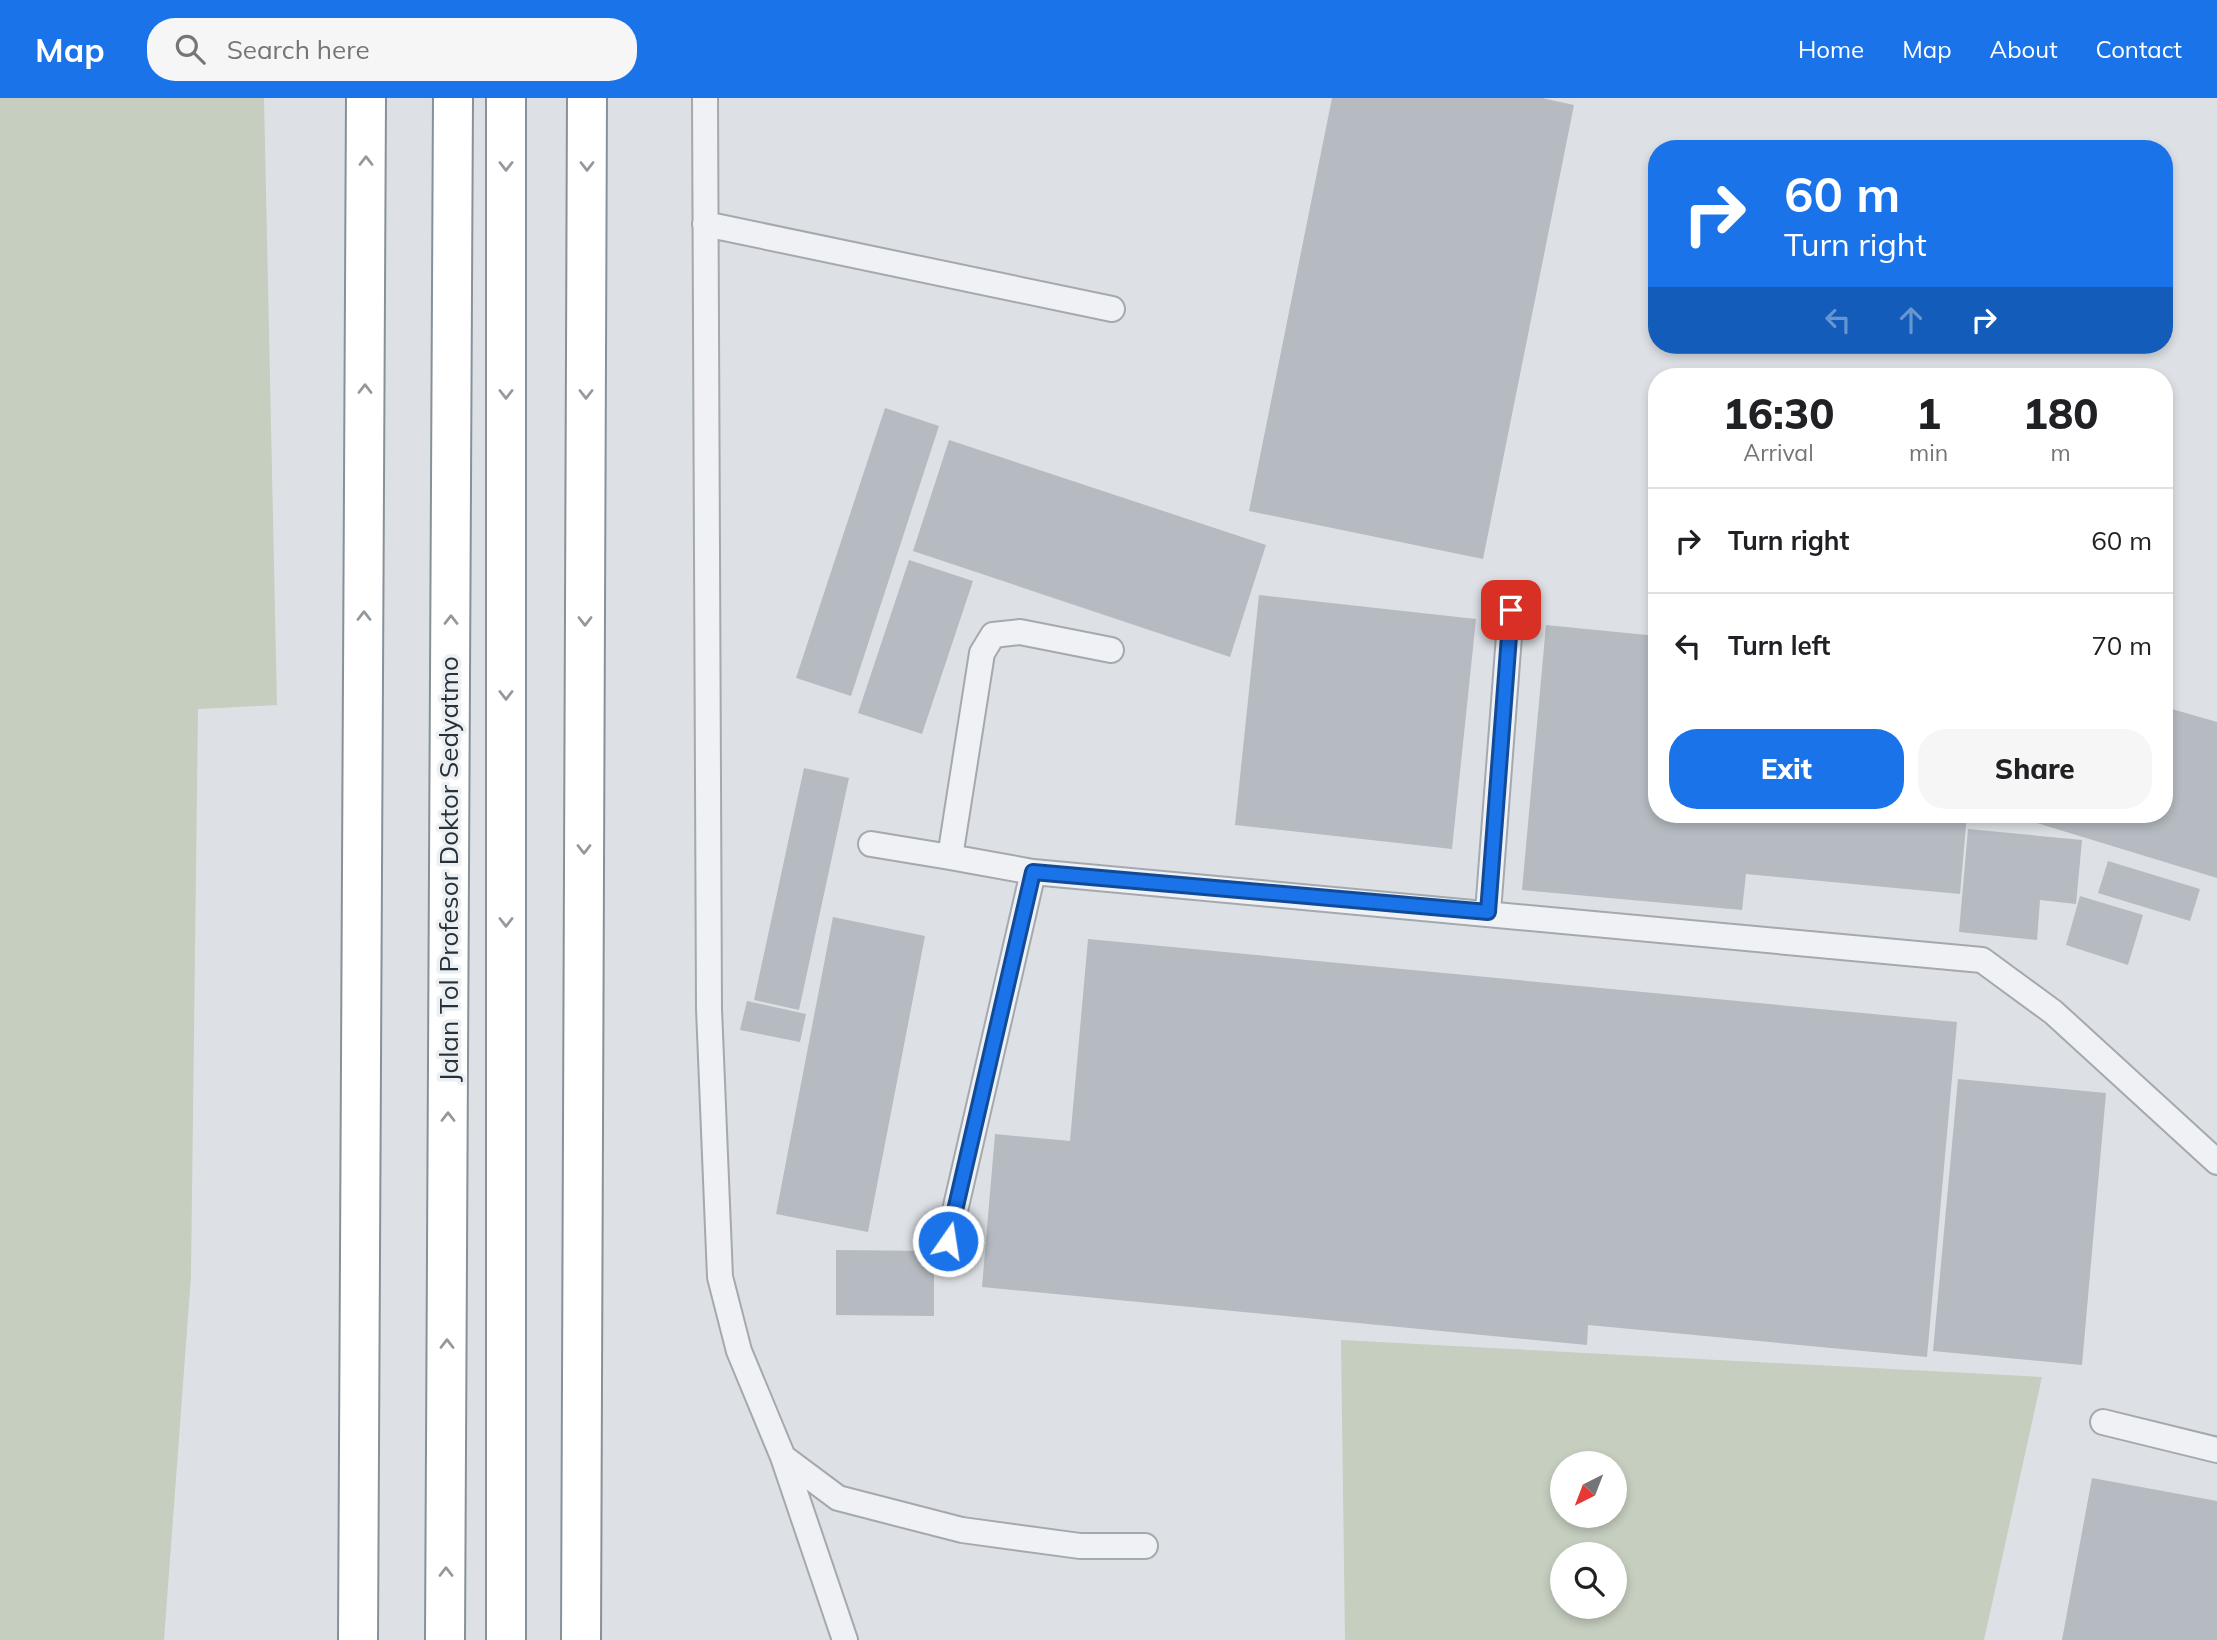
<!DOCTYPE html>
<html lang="en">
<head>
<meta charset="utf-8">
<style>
	:root { --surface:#fff; --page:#f6f6f6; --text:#202124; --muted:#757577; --line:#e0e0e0; --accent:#1a73e8 }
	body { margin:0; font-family:Mulish,sans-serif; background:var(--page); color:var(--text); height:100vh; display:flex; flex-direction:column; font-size:26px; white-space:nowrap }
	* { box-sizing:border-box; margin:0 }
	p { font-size:23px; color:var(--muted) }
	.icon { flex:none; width:38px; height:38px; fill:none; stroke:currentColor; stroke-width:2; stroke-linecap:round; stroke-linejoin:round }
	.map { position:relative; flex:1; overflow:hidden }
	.drawer { position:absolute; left:1648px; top:270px; width:525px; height:455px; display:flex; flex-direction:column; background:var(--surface); border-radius:28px; box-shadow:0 4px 10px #0003 }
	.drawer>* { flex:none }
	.top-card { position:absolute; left:1648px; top:42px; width:525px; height:214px; border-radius:28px; box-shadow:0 4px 10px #0003; background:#1a73e8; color:#fff; overflow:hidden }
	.needle { width:46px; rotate:222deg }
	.fabs { position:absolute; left:1550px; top:1353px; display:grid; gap:14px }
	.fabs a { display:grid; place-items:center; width:77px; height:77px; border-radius:50%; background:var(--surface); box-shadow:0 4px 10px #0003; font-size:35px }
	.pin { position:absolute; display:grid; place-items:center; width:60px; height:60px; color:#fff; margin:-30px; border-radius:14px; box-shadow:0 4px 10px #0006 }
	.me { position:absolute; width:77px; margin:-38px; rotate:13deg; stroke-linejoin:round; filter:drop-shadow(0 0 5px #0008) }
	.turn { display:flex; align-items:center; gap:24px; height:147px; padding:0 21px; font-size:32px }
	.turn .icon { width:91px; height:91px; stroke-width:2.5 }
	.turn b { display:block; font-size:49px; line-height:60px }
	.lanes { display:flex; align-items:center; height:66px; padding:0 21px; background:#0003; justify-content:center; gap:35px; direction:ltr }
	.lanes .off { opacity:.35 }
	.eta { display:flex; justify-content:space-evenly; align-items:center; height:119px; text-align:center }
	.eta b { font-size:42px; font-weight:800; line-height:49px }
	.action { display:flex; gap:14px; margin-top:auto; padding:14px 21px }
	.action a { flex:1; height:80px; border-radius:28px; background:var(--accent); color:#fff; font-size:28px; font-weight:800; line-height:80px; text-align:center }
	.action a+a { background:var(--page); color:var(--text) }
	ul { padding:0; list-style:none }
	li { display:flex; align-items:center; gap:21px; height:105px; padding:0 21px; border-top:2px solid var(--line) }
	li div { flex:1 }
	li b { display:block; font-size:26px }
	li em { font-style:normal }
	header { display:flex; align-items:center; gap:42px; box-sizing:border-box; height:98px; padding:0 35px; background:var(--accent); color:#fff }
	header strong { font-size:33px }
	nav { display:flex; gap:38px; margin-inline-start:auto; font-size:24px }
	.search { width:490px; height:63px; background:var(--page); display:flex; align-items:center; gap:18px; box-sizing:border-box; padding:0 24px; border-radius:28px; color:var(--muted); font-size:26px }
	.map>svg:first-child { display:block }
	.green { fill:#c5cebf; fill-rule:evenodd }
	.building { fill:#b5bbc1 }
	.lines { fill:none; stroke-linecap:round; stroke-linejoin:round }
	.service-casing { stroke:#a3a9ae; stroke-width:28 }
	.motorway-casing { stroke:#86919a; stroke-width:42 }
	.service { stroke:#eff1f4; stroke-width:24 }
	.motorway { stroke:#fff; stroke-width:38 }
	.oneway { stroke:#94989c }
	.route-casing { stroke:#114b97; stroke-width:18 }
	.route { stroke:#1a73e8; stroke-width:12 }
	.labels { text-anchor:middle; stroke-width:7; stroke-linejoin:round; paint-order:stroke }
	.street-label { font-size:26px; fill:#283139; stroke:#ecf0f3 }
</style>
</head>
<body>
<header>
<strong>Map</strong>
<div class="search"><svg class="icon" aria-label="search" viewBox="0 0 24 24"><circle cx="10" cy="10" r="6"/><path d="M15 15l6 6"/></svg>Search here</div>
<nav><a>Home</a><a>Map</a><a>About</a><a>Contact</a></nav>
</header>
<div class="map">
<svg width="2217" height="1542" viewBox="0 0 2217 1542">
	<rect width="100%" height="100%" fill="#dde1e5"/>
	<path class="green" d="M0,0H264L277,607L198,611L191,1178L164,1542H0Z
		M1341,1242L2042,1279L1984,1542H1345ZM1563,1365H1615V1418H1563ZM1563,1456H1615V1508H1563Z"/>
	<path class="building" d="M1332,0H1542L1574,7L1483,461L1249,413Z
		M885,310L939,328L851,598L796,580Z
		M949,342L1266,447L1230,559L913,453Z
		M909,462L973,483L922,636L858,615Z
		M1259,497L1476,521L1452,751L1235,727Z
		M1546,527L1657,538V716H1967L1960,796L1746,776L1742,812L1522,792Z
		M2165,609L2217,624V780L2007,716H2165Z
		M804,670L849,680L799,912L754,902Z
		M1968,731L2082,742L2076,806L2040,802L2037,842L1959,834Z
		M2108,763L2200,791L2190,823L2098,795Z
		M2080,798L2143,817L2128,867L2066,847Z
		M833,819L925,838L868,1134L776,1116Z
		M1088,841L1957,924L1927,1259L1588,1227L1587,1247L982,1189L995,1036L1070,1043Z
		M747,903L806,916L800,944L740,932Z
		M1958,981L2106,995L2082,1267L1933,1253Z
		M836,1152L934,1153V1218L836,1217Z
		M2092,1380L2217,1403V1542H2062Z"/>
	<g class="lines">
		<g class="service-casing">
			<path id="service" d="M705,0L709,911L720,1179L739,1253L783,1359L838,1400L962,1432L1080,1448H1145
				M705,126L1112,211
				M871,746L950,759
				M1033,774L950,759L982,555L993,537L1020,534L1111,552
				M1488,814L1511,512
				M948,1143L1033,774L1982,862L2053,914L2217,1064
				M2103,1324L2217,1352
				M783,1359L845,1542"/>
		</g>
		<g class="motorway-casing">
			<path id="motorway" d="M506,0V1542
				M358,1542L366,0
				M445,1542L453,0
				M581,1542L587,0"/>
		</g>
		<use href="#service" class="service"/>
		<use href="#motorway" class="motorway"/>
	</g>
	<defs><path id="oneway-chevron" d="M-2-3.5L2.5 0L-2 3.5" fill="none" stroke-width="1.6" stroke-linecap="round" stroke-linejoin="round" transform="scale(1.75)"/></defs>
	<g class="oneway">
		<use href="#oneway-chevron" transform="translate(366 63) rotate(-90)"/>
		<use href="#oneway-chevron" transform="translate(506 68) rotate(90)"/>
		<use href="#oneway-chevron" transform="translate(587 68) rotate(90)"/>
		<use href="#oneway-chevron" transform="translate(365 291) rotate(-90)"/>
		<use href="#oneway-chevron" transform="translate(506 296) rotate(90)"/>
		<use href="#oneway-chevron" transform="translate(586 296) rotate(90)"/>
		<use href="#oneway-chevron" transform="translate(364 518) rotate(-90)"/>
		<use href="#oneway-chevron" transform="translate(451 522) rotate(-90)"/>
		<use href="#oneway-chevron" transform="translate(585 523) rotate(90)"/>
		<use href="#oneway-chevron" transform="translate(506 597) rotate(90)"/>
		<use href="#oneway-chevron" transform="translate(584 751) rotate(90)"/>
		<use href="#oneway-chevron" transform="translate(506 824) rotate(90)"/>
		<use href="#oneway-chevron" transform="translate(448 1019) rotate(-90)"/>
		<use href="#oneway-chevron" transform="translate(447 1246) rotate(-90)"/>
		<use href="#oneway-chevron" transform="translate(446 1474) rotate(-90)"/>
	</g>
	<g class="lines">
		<g class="route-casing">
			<path id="route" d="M948,1143L1033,774L1488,814L1511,512"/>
		</g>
		<use href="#route" class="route"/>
	</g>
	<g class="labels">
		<g class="street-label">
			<text transform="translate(449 771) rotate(-90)" y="9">Jalan Tol Profesor Doktor Sedyatmo</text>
		</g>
	</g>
</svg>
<div class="fabs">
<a><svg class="needle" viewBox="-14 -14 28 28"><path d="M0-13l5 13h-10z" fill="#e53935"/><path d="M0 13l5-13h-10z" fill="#757577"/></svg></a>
<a><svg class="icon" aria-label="search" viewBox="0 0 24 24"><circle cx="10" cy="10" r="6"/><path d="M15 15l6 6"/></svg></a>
</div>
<div class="pin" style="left:1511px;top:512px;background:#d93025"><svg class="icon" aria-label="arrive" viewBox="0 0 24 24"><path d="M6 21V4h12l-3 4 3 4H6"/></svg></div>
<svg class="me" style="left:948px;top:1143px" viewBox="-20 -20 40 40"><circle r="17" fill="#1a73e8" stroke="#fff" stroke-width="3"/><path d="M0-11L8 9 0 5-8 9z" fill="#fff"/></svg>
<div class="top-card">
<div class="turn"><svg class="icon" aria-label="right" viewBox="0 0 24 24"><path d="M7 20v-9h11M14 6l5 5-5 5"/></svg><div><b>60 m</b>Turn right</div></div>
<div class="lanes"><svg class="icon off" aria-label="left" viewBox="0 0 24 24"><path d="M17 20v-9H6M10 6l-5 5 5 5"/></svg><svg class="icon off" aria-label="ahead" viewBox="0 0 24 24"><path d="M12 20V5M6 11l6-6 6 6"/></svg><svg class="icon" aria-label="right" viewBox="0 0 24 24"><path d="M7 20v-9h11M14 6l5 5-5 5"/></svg></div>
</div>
<section class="drawer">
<div class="eta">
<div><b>16:30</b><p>Arrival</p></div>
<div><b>1</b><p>min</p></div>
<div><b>180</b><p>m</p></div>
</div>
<ul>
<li><svg class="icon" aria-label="right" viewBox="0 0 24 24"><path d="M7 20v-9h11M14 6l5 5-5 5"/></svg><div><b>Turn right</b></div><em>60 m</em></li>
<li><svg class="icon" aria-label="left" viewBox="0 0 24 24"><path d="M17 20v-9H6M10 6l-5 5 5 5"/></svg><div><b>Turn left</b></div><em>70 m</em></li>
</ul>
<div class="action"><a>Exit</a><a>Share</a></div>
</section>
</div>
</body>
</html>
